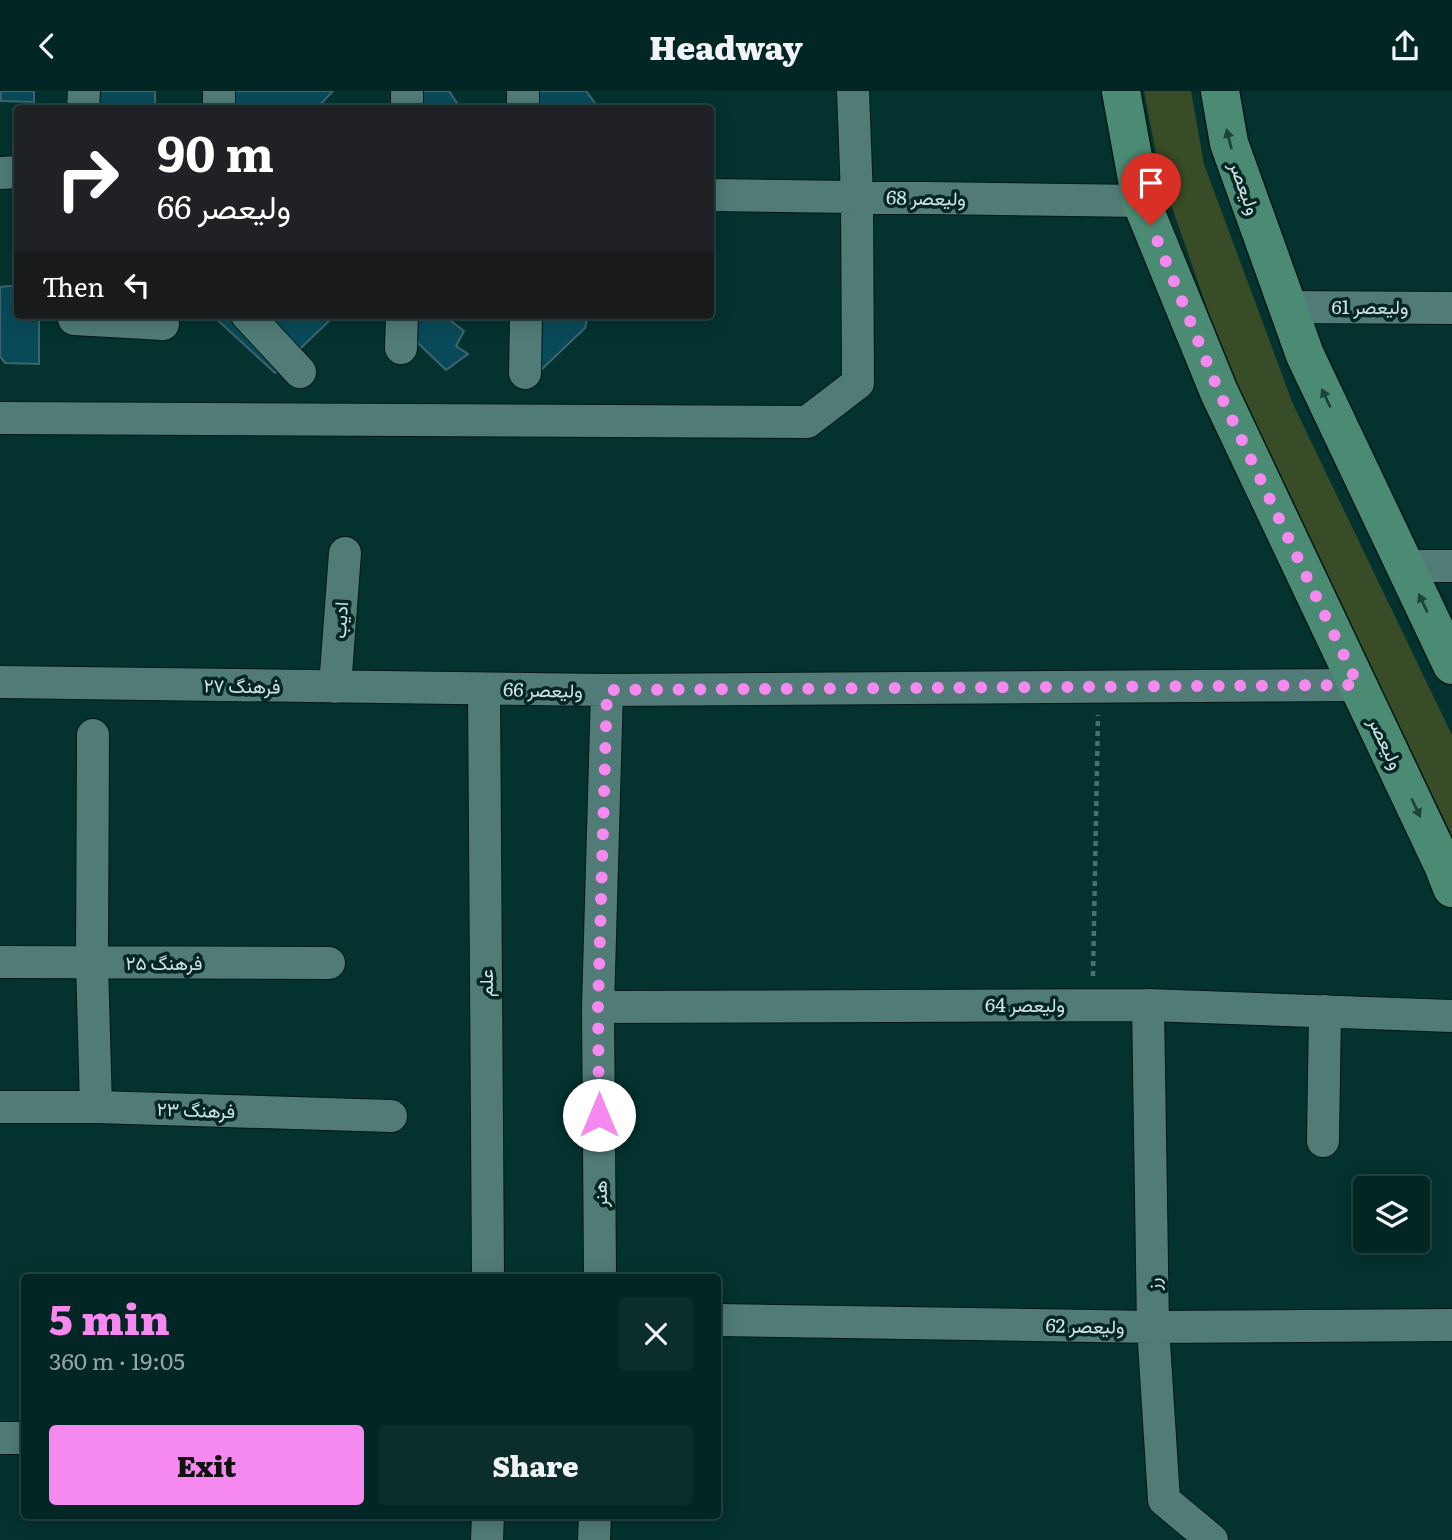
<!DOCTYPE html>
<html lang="en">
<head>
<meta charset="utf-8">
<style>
	:root { --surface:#022623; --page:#0c2e2b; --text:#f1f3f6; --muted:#96a5a6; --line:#234341; --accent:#f589ef }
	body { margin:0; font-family:Literata,Vazirmatn,serif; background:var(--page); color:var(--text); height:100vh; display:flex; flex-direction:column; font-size:26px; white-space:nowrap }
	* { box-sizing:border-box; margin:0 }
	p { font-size:23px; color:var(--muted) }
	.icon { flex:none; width:38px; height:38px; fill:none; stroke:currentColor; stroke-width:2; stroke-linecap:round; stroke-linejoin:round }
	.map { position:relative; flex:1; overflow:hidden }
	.drawer { position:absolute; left:21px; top:1183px; width:700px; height:245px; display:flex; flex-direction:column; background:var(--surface); border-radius:7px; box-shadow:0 4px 18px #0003,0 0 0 2px var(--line) }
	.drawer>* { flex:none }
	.banner { position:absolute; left:14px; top:14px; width:700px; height:214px; border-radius:7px; box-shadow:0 4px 18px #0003,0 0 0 2px var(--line); background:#202124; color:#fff; overflow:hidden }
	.controls { position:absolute; left:1353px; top:1085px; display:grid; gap:14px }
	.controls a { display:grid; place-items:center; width:77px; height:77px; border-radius:7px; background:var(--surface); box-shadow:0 4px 18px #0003,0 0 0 2px var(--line); font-size:35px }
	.pin { position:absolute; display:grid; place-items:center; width:60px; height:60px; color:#fff; margin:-72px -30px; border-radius:50% 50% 50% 0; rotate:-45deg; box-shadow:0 0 7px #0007 }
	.pin .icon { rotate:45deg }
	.me { position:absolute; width:77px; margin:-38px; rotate:0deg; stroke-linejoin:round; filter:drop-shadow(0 0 5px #0008) }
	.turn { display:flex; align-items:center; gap:24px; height:147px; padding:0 28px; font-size:32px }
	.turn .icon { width:91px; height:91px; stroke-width:2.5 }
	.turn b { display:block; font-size:49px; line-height:60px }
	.then { display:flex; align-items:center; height:66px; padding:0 28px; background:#0003; gap:14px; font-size:26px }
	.round { display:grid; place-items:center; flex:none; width:74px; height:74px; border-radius:7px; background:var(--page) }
	.overview { display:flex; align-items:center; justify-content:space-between; height:119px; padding:0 28px }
	h1 { font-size:42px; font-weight:800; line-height:52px; color:var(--accent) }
	.cta { display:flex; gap:14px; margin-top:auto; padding:14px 28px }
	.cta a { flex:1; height:80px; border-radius:7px; background:var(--accent); color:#111; font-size:28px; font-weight:800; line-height:80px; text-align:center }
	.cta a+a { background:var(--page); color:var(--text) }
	header { display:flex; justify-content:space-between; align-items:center; height:91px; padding:0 28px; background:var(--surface); font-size:32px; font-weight:800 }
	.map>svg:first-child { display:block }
	.green { fill:#374c27 }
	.building { fill:#084a58; stroke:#3f6570; stroke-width:2 }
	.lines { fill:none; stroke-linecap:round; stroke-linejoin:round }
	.minor-casing { stroke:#021716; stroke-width:34 }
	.major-casing { stroke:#021716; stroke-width:41 }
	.path { stroke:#4a716e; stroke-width:4.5; stroke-dasharray:5 5; stroke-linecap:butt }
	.minor { stroke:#507b77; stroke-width:32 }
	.major { stroke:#4c8b73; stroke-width:38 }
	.oneway { fill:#1a443c }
	.route { stroke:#f589ef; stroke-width:12; stroke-dasharray:0 21.6 }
	.labels { text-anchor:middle; stroke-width:7; stroke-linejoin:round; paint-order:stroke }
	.street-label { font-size:19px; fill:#cee4e2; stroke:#052624 }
</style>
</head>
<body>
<header><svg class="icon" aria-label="back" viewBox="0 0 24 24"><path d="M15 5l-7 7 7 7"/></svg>Headway<svg class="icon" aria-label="share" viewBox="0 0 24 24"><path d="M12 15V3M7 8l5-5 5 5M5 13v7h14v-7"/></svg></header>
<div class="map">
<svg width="1452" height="1449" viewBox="0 0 1452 1449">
	<rect width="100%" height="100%" fill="#03322f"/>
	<path class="green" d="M1144,0H1191L1204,73L1293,313L1452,644V763L1224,266L1159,79Z"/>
	<path class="building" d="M0,0H34V11L1,10Z
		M94,0H155V18H93Z
		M220,0H333L316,18H239Z
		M405,0H449L461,18H392Z
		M532,0H586L595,12V18H518Z
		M18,194V224H39V273L5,272L0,265V196Z
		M212,224H323L329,230L275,282Z
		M396,224H451L447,227L464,240L456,255L468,263L446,279L397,232Z
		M524,224H588L585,237L540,280Z"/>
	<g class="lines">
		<g class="minor-casing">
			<path id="minor" d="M83,18L84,0
				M219,18V0
				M407,18V0
				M523,18V0
				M0,82L18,81
				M710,104L1141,110
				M1288,216L1452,217
				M74,224V228L163,233
				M247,224L300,281
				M401,257L402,224
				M525,282L526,224
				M0,327L807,331L858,292L857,106L853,0
				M1405,475H1452
				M0,591L607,599L1358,594
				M335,596L345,462
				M484,598L488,1186
				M93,644L92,872L96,1016
				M0,871L329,872
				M1148,914L1153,1236L1164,1409L1212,1449
				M598,916L1148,914L1452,925
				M0,1016H96L391,1025
				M1323,1050L1325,920
				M600,1186L598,916L607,599
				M718,1229L1153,1236L1452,1234
				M0,1347H24
				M487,1449L488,1424
				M594,1449L595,1424"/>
		</g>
		<g class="major-casing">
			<path id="major" d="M1121,0L1141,110L1219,301L1443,774L1452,797
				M1220,0L1229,52L1305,264L1452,574"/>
		</g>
		<path class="path" d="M1093,885L1098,624"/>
		<use href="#minor" class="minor"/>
		<use href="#major" class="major"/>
	</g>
	<defs><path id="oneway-solid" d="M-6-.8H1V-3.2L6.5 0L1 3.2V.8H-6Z" transform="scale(1.75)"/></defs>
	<g class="oneway">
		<use href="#oneway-solid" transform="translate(1229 48) rotate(-104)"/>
		<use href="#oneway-solid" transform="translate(1326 307) rotate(-115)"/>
		<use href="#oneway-solid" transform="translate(1423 512) rotate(-115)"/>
		<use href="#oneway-solid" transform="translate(1416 717) rotate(65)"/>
	</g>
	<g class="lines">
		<path class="route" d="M599,1024L598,916L607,599L1358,594L1219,301L1151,134"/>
	</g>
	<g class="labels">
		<g class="street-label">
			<text transform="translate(1245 97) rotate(70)" y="7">ولیعصر</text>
			<text transform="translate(926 107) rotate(1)" y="7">ولیعصر 68</text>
			<text x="1370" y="223">ولیعصر 61</text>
			<text transform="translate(340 529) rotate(-86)" y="7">ادیب</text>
			<text transform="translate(242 595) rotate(1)" y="7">فرهنگ ۲۷</text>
			<text transform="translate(543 599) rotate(1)" y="7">ولیعصر 66</text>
			<text transform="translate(1386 652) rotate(65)" y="7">ولیعصر</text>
			<text x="164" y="879">فرهنگ ۲۵</text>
			<text transform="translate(486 892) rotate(-90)" y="7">علم</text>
			<text x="1025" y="921">ولیعصر 64</text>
			<text transform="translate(196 1019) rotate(2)" y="7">فرهنگ ۲۳</text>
			<text transform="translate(600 1103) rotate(-91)" y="7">هنر</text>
			<text transform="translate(1153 1193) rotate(-91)" y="7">رز</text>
			<text transform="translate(1085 1235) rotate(1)" y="7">ولیعصر 62</text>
		</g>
	</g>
</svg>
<div class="controls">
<a><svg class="icon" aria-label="layers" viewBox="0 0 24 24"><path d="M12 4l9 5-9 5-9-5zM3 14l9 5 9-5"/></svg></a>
</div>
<div class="pin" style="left:1151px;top:134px;background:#d93025"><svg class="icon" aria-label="arrive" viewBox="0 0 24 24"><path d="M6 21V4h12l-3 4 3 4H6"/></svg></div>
<svg class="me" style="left:599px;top:1024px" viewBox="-20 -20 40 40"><circle r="19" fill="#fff"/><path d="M0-13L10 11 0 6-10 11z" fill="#f589ef"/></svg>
<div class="banner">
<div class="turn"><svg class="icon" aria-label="right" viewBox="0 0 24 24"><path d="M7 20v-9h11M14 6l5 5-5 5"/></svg><div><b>90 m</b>ولیعصر 66</div></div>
<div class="then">Then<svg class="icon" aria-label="left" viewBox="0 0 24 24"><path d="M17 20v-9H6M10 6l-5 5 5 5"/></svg></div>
</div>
<section class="drawer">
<div class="overview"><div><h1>5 min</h1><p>360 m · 19:05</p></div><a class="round"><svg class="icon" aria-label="close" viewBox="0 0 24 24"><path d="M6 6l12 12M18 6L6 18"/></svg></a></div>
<div class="cta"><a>Exit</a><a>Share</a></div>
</section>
</div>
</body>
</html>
